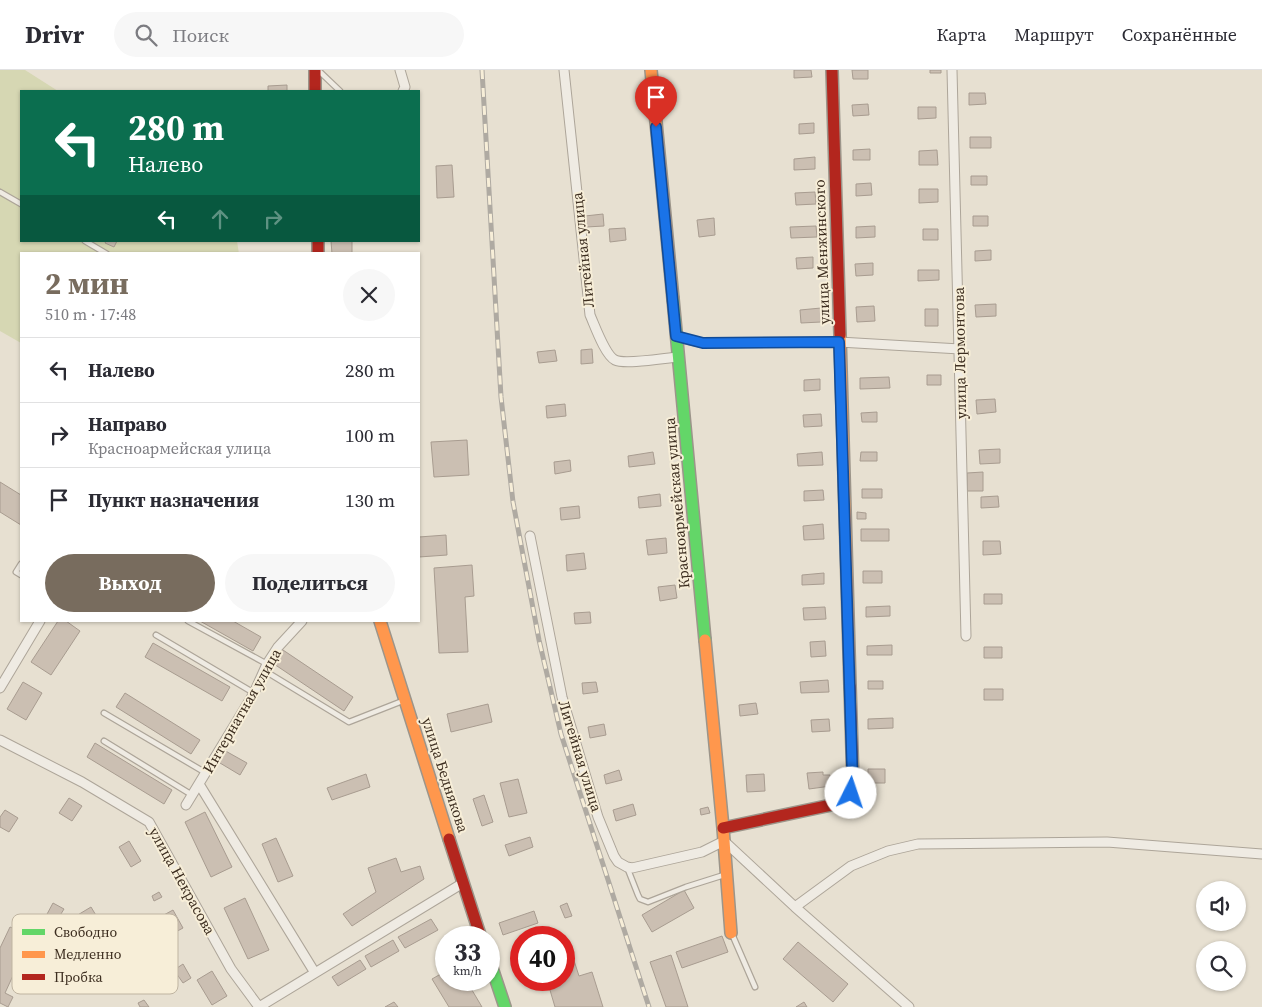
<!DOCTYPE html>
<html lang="ru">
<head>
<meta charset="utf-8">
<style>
	:root { --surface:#fff; --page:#f7f7f7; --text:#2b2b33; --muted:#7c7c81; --line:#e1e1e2; --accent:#786c5e }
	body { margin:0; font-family:"Source Serif 4",serif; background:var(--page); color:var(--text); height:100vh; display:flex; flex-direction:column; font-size:19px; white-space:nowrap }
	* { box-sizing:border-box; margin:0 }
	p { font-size:16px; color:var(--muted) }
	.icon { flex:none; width:28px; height:28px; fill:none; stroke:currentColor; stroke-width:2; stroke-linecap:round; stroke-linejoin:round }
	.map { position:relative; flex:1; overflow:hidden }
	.side { position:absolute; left:20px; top:182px; width:400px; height:370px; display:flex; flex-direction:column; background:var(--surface); border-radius:0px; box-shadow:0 1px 4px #0004 }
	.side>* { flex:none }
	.hud { position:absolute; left:20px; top:20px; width:400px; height:152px; border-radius:0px; box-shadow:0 1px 4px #0004; background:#0b6e4f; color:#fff; overflow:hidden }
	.controls { position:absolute; left:1196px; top:811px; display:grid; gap:10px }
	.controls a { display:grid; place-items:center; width:50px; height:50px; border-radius:50%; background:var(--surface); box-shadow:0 1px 4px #0004; font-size:25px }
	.speed { position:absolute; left:435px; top:856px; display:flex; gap:10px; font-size:25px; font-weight:700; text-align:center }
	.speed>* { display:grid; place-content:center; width:65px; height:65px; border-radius:50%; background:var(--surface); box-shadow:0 1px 4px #0004; line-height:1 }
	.speed small { font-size:12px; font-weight:400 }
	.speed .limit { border:8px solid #d22; background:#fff; color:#111 }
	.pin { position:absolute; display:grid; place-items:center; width:42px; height:42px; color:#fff; margin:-51px -21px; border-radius:50% 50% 50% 0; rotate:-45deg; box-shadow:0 0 5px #0007 }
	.pin .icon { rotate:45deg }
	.me { position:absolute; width:55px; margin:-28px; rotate:4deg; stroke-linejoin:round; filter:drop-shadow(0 0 4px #0008) }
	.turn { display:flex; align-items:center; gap:18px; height:105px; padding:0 25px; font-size:22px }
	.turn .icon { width:65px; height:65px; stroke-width:2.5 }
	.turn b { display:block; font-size:35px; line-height:42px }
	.lanes { display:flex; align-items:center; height:48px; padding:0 25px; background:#0003; justify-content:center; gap:25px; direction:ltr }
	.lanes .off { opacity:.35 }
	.round { display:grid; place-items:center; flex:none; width:52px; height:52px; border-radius:26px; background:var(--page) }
	.overview { display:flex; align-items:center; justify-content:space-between; height:85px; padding:0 25px }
	h1 { font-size:30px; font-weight:700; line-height:38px; color:var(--accent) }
	.action { display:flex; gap:10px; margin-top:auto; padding:10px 25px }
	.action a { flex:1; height:58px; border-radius:30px; background:var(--accent); color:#fff; font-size:20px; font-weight:700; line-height:58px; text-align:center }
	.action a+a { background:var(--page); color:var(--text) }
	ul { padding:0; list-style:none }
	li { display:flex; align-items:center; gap:15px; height:65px; padding:0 25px; border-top:1px solid var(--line) }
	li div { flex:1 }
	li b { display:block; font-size:19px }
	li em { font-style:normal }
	header { display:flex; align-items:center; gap:30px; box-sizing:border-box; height:70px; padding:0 25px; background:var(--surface); border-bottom:1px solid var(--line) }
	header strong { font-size:24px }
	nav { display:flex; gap:28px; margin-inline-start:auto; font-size:18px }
	.search { width:350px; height:45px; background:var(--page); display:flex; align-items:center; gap:12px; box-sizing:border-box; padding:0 18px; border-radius:28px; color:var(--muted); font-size:19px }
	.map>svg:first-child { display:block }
	.green { fill:#d6d7b3 }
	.building { fill:#cbbfb2; stroke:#a89c90 }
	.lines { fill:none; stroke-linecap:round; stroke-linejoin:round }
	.lane-casing { stroke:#ada599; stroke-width:7 }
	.street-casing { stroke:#ada599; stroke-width:11 }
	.fast-casing { stroke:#9c958a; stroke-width:14 }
	.slow-casing { stroke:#9c958a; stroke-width:14 }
	.jam-casing { stroke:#9c958a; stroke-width:14 }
	.lane { stroke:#efebe3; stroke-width:4.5 }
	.street { stroke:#efebe3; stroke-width:9 }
	.fast { stroke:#63d668; stroke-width:11 }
	.slow { stroke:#ff974d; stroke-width:11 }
	.jam { stroke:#b3261e; stroke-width:11 }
	.rail-casing { stroke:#afaaa2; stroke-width:5 }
	.rail { stroke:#f7eed8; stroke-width:3; stroke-dasharray:9; stroke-linecap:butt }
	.route-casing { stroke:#114b97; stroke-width:12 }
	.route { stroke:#1a73e8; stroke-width:9 }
	.labels { text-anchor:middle; stroke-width:4; stroke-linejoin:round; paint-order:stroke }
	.street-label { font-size:15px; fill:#3d2e20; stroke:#f7eed8 }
	.key { fill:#f7eed8; stroke:#bfb4a1; stroke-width:1 }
	.key-label { font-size:14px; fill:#3d2e20 }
</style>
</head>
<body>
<header>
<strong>Drivr</strong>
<div class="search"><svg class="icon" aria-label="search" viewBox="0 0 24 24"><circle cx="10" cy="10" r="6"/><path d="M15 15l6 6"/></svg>Поиск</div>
<nav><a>Карта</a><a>Маршрут</a><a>Сохранённые</a></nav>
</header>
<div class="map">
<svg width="1262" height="937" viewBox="0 0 1262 937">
	<rect width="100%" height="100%" fill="#e7e0d1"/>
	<path class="green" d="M0,0H25L58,21H21V171H237L239,184H21V273L0,261Z"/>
	<path class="building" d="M794,0H811L812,7L794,8Z
		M852,0H868V9H853Z
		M930,0H941V3H930Z
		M287,15V21H268V16Z
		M969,23H985L986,34L969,35Z
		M868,34L869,45L853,46L852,35Z
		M918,37H936V48L918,49Z
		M814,53V63L799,64V54Z
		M970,67H991V78H970Z
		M870,79V90H853V80Z
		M937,80L938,95H919V81Z
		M815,87V99L794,100V89Z
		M452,95L454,127L437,128L436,96Z
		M971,106H987V115H971Z
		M871,113L872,125L856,126V114Z
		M919,119H938V132L919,133Z
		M815,122L816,134L796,135L795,123Z
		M603,144L604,156L586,157L585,146Z
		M973,146H988V156H973Z
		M714,148L715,165L699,167L697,150Z
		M816,156L817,167L791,168L790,157Z
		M875,156V167L856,168V157Z
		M625,158L626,170L610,172L609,159Z
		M923,159H938V170H923Z
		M106,171H117L114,177L105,173Z
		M331,171H352V184H332Z
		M991,180V190L975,191V181Z
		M813,187V198L797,199L796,188Z
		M873,193V205L856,206L855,194Z
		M918,200H939V210L918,211Z
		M996,234V246L976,247L975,235Z
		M874,236L875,251L857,252L856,237Z
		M821,238V252L801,253L800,240Z
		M925,239H938V256H925Z
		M592,279L593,293L581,294V280Z
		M555,280L557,291L539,293L537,282Z
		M927,305H941V315H927Z
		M889,307L890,318L860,319V308Z
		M820,309V320L804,321V310Z
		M995,329L996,342L977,344L976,330Z
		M565,334L566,346L547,348L546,336Z
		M877,342V352H862L861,343Z
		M821,344L822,356L804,357L803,345Z
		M467,370L469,405L434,407L431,372Z
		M1000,379V393L980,394L979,380Z
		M653,382L655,394L629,397L628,386Z
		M822,382L823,395L798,396L797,384Z
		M861,382H877V391H860Z
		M570,390L571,401L555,404L554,392Z
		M983,402V421H967V403Z
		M0,412L21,425V455L0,442Z
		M862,419H882V428H862Z
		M823,420L824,430L804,431V421Z
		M660,424L661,436L639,438L638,427Z
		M998,426L999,437L981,438V427Z
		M579,436L580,448L561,450L560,438Z
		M857,442L866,443V449H857Z
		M823,454L824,469L804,470L803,456Z
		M861,459H889V471H861Z
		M446,465L447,485L419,487V467Z
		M666,468L667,483L648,485L646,470Z
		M983,471H1000L1001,484L983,485Z
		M584,483L586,499L567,501L566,485Z
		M472,495L474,526L465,527L468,582L439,583L434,498Z
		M863,501H882V513H863Z
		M824,503V514L802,515V505Z
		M675,515L677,528L660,531L658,517Z
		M984,524H1002V534H984Z
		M890,536V546L866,547V537Z
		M825,537L826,549L804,550L803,538Z
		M590,542L591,553L575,554L574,543Z
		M58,551H66L80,561L51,605L31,592Z
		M200,551H233L261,567L253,581Z
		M825,571L826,586L811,587L810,572Z
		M153,573L230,617L222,631L145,587Z
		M892,575V585H867V576Z
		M984,577H1002V588H984Z
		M280,578L353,627L344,641L271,592Z
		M828,610L829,622L801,623L800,612Z
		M868,611H883V619H868Z
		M23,612L42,623L26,650L7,639Z
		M596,612L598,622L583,624L582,613Z
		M984,619H1003V630H984Z
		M125,623L200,670L191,684L116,637Z
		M756,633L758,644L740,646L739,635Z
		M488,634L492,652L451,662L447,644Z
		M893,648V658L868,659V649Z
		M829,649L830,661L812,662L811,650Z
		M604,654L606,665L590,668L588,657Z
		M95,673L172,720L164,734L87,687Z
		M222,679L247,693L240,705L215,690Z
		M868,699H885V713H868Z
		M619,700L622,710L606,714L604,705Z
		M823,702V705H830L831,716L809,719L807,703Z
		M366,704L370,717L332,730L327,718Z
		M764,704L765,721L747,722L746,705Z
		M518,709L527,743L509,747L500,713Z
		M484,725L493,752L482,756L473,729Z
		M69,728L82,736L72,751L59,743Z
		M633,734L636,745L616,751L613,740Z
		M708,737L710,743L701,745L700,739Z
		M5,740L18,748L9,762L0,757V747Z
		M205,742L232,797L211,807L185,752Z
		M530,767L533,777L509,786L505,775Z
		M276,768L293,806L278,812L262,774Z
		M129,771L141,791L131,797L119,777Z
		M396,788L401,802L420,796L424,809L352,856L343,844L376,822L368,798Z
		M684,820L694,838L652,862L642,845Z
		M159,822L162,827L154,831L152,826Z
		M245,828L269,880L248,889L224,838Z
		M53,833L64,839L56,852L46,846Z
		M567,833L572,846L565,848L560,836Z
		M91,837L97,847L83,856L76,846Z
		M173,840L183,858L172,864L162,846Z
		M534,841L538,853L503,865L499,853Z
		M431,849L438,860L405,878L398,867Z
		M10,857L40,869L36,879L27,875L5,923L13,927L8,937L0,933V878Z
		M722,866L728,882L682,898L676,882Z
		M567,869L579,906L592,902L603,937H555L547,910H564V870Z
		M393,870L399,881L371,897L365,886Z
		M798,872L848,914L833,932L783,889Z
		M671,885L688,937H666L650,892Z
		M360,890L366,899L338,916L332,907Z
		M183,894L191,908L183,913L174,900Z
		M212,901L227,926L212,935L197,910Z
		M446,901V910H466L482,937H449L432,909Z
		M144,930L149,937H140L138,933Z
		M394,932L398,937H385Z
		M804,932L807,937H796Z"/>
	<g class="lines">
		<g class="lane-casing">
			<path id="lane" d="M318,0L340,21
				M0,122L21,134
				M85,171L107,184
				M21,494L16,502L21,505
				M188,551L267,594
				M156,565L254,623
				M265,601L349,652L405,630
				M104,643L206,703
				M104,671L192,725
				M627,797L638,825L640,829L648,832L686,817L724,805
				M732,864L755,917"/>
		</g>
		<g class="street-casing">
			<path id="street" d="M400,0L405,17L403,21
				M564,0L590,245C595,256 605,285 615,290C625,295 665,288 678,287
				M952,0L966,566
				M676,267L703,273L839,272L960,279
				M530,466L562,627L598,747L614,786L618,792L627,797L632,798L702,782L724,771L795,837L909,937
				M0,618L40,551
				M0,670L82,712L149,752L231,899L259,937
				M199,714L315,903
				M186,735L254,623L267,594L278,577L302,551
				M795,837L851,796L888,781L918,774L1107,772L1262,784
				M259,937L463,813"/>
		</g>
		<g class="fast-casing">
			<path id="fast" d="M673,229L705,570
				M489,889L505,937"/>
		</g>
		<g class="slow-casing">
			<path id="slow" d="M651,0L673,229
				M840,265L850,616
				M380,551L449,769
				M705,570L723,758L731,863"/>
		</g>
		<g class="jam-casing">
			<path id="jam" d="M315,0V21
				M832,0L840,265
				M318,171V184
				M723,758L836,734L847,726L853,713L850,616
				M449,769L481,868"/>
		</g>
		<use href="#lane" class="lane"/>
		<use href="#street" class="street"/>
		<use href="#fast" class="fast"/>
		<use href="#slow" class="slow"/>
		<use href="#jam" class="jam"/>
		<g class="rail-casing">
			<path id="rail" d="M482,0L501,327L513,432L539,570L561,664L649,937"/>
		</g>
		<use href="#rail" class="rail"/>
	</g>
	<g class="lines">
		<g class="route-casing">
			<path id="route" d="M656,57L676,266L703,273L839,272L852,694L853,714L851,723"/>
		</g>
		<use href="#route" class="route"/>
	</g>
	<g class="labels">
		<g class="street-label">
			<text transform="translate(583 180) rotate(-96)" y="5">Литейная улица</text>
			<text transform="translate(822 182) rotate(-92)" y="5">улица Менжинского</text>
			<text transform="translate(960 283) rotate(-91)" y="5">улица Лермонтова</text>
			<text transform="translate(677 433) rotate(-95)" y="5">Красноармейская улица</text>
			<text transform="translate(242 641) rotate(-60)" y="5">Интернатная улица</text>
			<text transform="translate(580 686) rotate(73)" y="5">Литейная улица</text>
			<text transform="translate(445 705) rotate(72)" y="5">улица Беднякова</text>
			<text transform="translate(182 811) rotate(61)" y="5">улица Некрасова</text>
		</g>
	</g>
	<rect x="12" y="844" width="166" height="80" rx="8" class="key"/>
	<rect x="22" y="859" width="23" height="6" fill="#63d668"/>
	<rect x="22" y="881" width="23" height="7" fill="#ff974d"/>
	<rect x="22" y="904" width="23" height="6" fill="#b3261e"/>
	<g class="key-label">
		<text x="54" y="867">Свободно</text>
		<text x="54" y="889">Медленно</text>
		<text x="54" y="912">Пробка</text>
	</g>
</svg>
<div class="controls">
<a><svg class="icon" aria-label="sound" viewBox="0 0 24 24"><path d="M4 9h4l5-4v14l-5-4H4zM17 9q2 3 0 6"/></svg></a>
<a><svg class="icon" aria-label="search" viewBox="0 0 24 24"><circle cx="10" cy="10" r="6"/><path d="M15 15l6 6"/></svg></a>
</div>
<div class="speed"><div>33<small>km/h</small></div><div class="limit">40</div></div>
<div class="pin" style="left:656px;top:57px;background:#d93025"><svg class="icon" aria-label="arrive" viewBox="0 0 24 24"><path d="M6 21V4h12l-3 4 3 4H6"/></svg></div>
<svg class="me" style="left:851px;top:723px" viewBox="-20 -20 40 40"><circle r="19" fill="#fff"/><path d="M0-13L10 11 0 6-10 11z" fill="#1a73e8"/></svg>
<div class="hud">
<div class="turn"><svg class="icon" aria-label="left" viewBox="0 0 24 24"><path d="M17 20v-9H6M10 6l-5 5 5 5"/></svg><div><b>280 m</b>Налево</div></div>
<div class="lanes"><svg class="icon" aria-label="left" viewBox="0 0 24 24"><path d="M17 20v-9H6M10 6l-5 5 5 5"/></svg><svg class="icon off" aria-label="ahead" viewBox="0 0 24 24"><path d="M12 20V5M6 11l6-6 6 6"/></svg><svg class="icon off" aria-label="right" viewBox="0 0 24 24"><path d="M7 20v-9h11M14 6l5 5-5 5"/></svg></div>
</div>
<section class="side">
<div class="overview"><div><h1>2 мин</h1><p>510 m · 17:48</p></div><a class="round"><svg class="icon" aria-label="close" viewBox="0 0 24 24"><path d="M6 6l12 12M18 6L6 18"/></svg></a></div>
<ul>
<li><svg class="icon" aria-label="left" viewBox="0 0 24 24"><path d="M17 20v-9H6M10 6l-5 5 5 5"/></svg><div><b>Налево</b></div><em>280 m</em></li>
<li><svg class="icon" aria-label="right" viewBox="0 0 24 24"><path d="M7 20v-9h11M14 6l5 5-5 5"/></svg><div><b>Направо</b><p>Красноармейская улица</p></div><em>100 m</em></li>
<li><svg class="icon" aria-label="arrive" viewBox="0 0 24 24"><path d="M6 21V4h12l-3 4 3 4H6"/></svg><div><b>Пункт назначения</b></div><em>130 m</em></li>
</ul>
<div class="action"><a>Выход</a><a>Поделиться</a></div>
</section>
</div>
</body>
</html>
